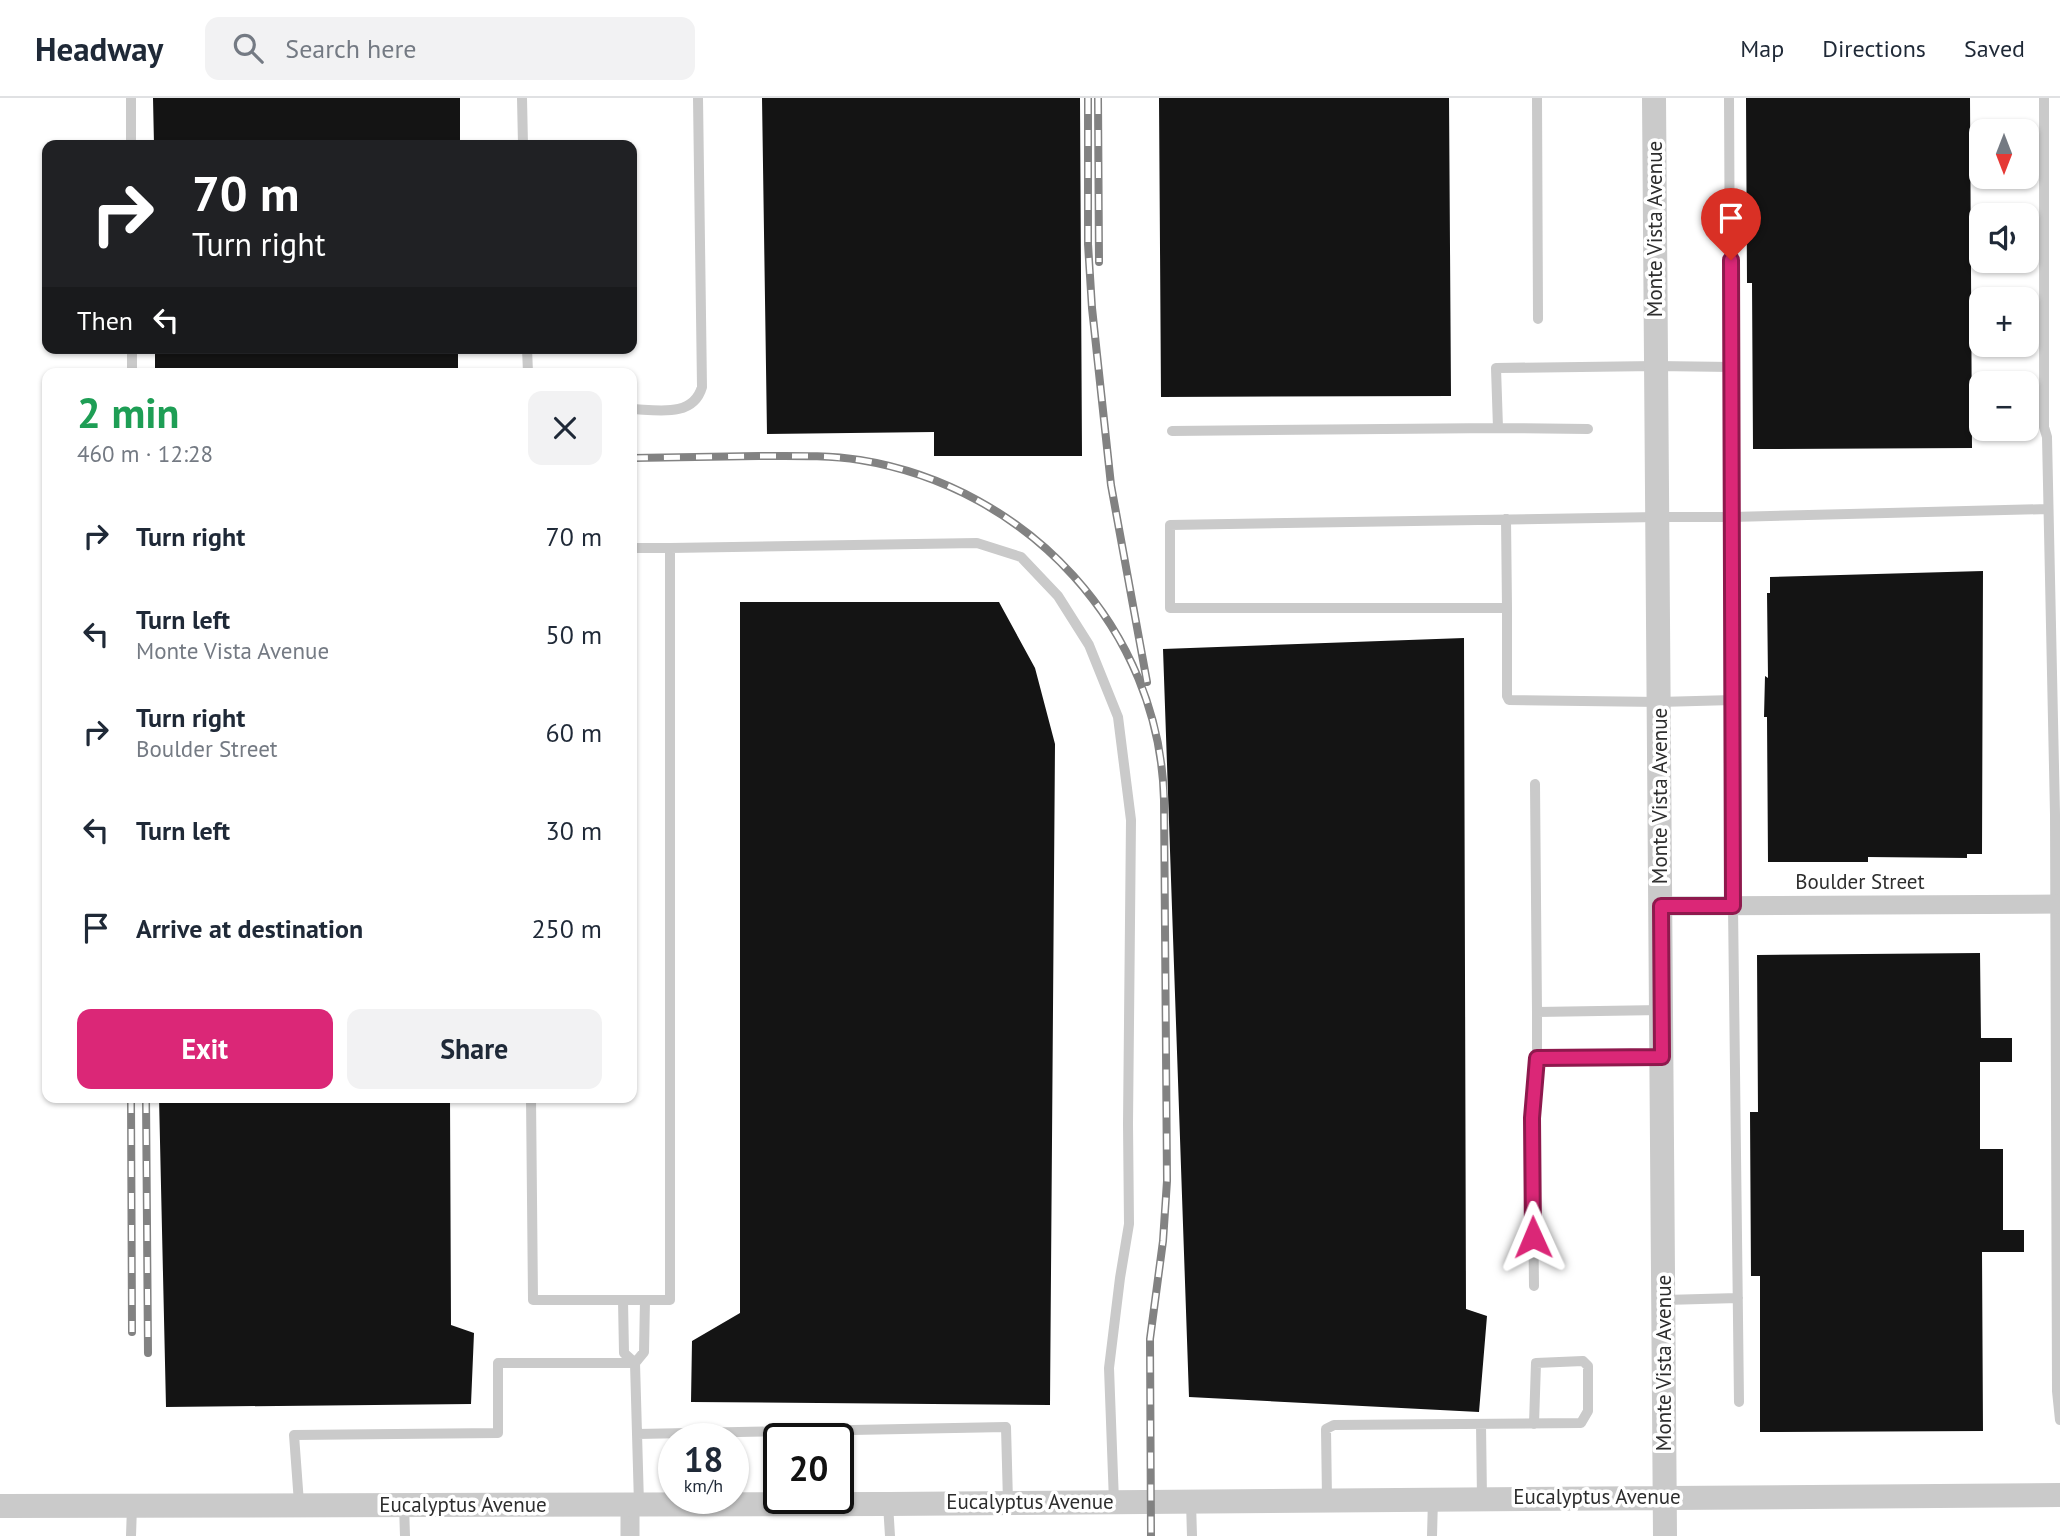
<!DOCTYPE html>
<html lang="en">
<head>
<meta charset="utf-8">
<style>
	:root { --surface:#fff; --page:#f2f2f3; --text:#1f2937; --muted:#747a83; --line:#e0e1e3; --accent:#db2777 }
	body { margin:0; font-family:"PT Sans",sans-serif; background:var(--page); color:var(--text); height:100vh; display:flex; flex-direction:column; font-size:26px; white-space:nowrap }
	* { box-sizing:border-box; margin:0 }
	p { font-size:23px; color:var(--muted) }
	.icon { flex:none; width:38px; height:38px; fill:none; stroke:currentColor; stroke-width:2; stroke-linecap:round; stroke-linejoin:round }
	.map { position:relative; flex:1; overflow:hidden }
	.sheet { position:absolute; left:42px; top:270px; width:595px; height:735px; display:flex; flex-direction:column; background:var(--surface); border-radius:14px; box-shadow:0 2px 5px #0004 }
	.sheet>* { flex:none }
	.hud { position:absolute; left:42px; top:42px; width:595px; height:214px; border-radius:14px; box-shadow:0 2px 5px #0004; background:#202124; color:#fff; overflow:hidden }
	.needle { width:46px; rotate:180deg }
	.fabs { position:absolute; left:1969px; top:21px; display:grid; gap:14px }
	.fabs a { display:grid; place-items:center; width:70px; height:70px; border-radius:14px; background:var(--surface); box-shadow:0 2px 5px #0004; font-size:35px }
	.speed { position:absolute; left:658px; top:1325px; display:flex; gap:14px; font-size:35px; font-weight:700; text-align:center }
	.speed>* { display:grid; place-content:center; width:91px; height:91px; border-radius:50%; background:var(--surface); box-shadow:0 2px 5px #0004; line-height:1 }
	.speed small { font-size:18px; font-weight:400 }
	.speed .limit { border:4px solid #111; border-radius:10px; background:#fff; color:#111 }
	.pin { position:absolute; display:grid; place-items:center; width:60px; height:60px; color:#fff; margin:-72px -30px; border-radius:50% 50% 50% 0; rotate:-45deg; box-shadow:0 0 7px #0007 }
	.pin .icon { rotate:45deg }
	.me { position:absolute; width:77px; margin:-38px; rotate:359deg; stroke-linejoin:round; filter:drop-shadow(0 0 5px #0008) }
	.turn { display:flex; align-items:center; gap:24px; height:147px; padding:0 35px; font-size:32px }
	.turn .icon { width:91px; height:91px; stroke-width:2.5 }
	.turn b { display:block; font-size:49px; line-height:60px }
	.then { display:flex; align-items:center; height:66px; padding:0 35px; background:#0003; gap:14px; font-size:26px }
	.round { display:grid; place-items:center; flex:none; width:74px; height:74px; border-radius:14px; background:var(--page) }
	.head { display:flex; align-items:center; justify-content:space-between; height:119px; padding:0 35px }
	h1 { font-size:42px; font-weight:700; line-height:52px; color:#1e9e55 }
	.primary-button { display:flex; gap:14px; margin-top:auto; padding:14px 35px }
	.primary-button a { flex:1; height:80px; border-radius:14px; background:var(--accent); color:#fff; font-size:28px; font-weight:700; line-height:80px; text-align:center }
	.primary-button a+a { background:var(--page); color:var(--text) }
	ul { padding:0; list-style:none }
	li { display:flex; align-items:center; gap:21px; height:98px; padding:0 35px }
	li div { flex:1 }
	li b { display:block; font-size:26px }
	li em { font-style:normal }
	header { display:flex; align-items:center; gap:42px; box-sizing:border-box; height:98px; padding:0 35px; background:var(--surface); border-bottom:2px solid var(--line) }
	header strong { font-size:33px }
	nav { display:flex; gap:38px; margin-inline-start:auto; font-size:24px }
	.search { width:490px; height:63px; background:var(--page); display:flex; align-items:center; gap:18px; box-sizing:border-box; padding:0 24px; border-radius:14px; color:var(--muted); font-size:26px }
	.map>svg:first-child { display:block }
	.building { fill:#141414 }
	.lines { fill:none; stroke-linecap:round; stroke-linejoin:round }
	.service { stroke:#cacaca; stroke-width:10 }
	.minor { stroke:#cacaca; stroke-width:19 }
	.tertiary { stroke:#cacaca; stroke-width:24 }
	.rail-casing { stroke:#828282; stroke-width:8 }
	.rail { stroke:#fff; stroke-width:5; stroke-dasharray:16; stroke-linecap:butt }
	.route-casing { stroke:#8e194d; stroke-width:18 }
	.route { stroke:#db2777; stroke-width:12 }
	.labels { text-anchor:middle; stroke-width:7; stroke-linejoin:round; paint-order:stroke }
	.street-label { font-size:21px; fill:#2d2d2d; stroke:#fff }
</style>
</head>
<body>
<header>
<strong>Headway</strong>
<div class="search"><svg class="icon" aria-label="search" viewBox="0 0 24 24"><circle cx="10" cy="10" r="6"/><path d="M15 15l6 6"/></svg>Search here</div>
<nav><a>Map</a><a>Directions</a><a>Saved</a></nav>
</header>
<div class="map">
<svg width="2060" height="1438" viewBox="0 0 2060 1438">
	<rect width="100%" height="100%" fill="#fff"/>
	<path class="building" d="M153,0H460V47H154Z
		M762,0H1080L1082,358H934V334L767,336Z
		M1159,0H1449L1451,298L1161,299Z
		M1746,0H1970L1972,350L1753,351L1752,185H1747Z
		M155,250H458V275H155Z
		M1983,473L1982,756H1967V760L1868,759V764H1768L1767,619H1764L1765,578L1768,580L1767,495H1770V479Z
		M740,504H999L1035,570L1055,646L1050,1307L691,1304L692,1243L740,1215Z
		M1464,540L1466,1211L1487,1218L1479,1314L1189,1299L1163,551Z
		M1980,855L1981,940H2012V964H1980V1051H2003V1132H2024V1154H1982L1983,1333L1760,1334V1178H1751L1750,1014H1758L1757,857Z
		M159,999H450L451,1227L474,1235L471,1306L166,1309Z"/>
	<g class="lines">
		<path class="service" d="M131,0V47
			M522,0L523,47
			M1537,0L1538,221
			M1729,0L1733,808L1739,1304
			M2044,0V329L2047,339L2055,716L2057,1293L2060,1322
			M132,250V275
			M527,250L528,275
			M632,311C657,312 693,320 702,289L698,0
			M1498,330L1588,331
			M1172,333L1498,330L1496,270L1656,268L1732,269
			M1506,421L1507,510
			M670,450L977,445L1021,459L1058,498L1089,547L1118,619L1131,722L1128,1026L1129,1126L1120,1180L1109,1270L1114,1404
			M1733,602L1659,604L1509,602L1507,598V510H1170V427L1658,419H1732L2048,411
			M1535,686L1537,914
			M1659,959L1537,960V914L1661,912
			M531,999L533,1202H670V450H632
			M1534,1188L1532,1019L1537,960
			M623,1202L624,1255L635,1265
			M1665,1202L1738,1200
			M1481,1326L1482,1401
			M637,1336L1006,1329L1008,1404
			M1327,1401L1326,1331L1334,1327L1581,1325L1588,1313V1268L1583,1263L1536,1265L1534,1326
			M1191,1404L1192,1438
			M299,1405L294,1337L498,1335V1265H635
			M639,1406L635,1265L644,1254L645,1202
			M888,1406L890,1438
			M404,1407L405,1438
			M131,1438L132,1408
			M1432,1438L1433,1401"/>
		<path class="minor" d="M1661,808L2060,806
			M630,1406V1438"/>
		<path class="tertiary" d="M1654,0L1665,1438
			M0,1408L888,1406L2060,1397"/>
		<g class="rail-casing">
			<path id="rail" d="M1088,0V146L1092,210L1111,387L1147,584
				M1098,0L1099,164
				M632,360C674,359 717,359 759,358C793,358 827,357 860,362C1028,389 1160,531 1164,702L1167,1083L1163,1143L1150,1241L1151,1438
				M131,999L132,1234
				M146,999L148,1255"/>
		</g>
		<use href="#rail" class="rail"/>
	</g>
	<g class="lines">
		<g class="route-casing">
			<path id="route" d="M1533,1139L1532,1020L1537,960L1662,959L1661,808H1733L1731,162"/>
		</g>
		<use href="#route" class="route"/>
	</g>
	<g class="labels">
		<g class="street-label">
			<text transform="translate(1655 131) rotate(-90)" y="7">Monte Vista Avenue</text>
			<text transform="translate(1660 698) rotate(-90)" y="7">Monte Vista Avenue</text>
			<text x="1860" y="791">Boulder Street</text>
			<text transform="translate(1664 1265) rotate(-90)" y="7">Monte Vista Avenue</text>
			<text x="1597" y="1406">Eucalyptus Avenue</text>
			<text x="1030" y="1411">Eucalyptus Avenue</text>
			<text x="463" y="1414">Eucalyptus Avenue</text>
		</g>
	</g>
</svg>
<div class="fabs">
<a><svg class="needle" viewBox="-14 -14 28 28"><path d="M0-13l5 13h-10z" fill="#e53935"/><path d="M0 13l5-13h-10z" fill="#747a83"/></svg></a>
<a><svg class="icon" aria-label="sound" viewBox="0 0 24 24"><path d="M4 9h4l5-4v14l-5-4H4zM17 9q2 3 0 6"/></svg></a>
<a>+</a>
<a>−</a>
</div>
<div class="speed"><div>18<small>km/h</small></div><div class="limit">20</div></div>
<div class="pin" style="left:1731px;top:162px;background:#d93025"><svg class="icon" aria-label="arrive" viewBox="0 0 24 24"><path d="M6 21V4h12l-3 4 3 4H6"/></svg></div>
<svg class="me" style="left:1533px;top:1139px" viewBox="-20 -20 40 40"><path d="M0-17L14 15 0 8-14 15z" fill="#db2777" stroke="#fff" stroke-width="4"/></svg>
<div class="hud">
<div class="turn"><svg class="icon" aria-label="right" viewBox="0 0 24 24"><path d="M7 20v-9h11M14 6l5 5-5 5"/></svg><div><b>70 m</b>Turn right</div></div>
<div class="then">Then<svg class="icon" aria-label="left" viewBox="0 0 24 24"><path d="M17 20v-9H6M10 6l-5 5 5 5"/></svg></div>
</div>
<section class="sheet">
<div class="head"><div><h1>2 min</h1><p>460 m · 12:28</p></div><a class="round"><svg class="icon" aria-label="close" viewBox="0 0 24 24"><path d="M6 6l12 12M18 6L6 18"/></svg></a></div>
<ul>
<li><svg class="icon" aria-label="right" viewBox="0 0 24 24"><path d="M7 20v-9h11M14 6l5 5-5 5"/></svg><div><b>Turn right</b></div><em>70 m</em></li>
<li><svg class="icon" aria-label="left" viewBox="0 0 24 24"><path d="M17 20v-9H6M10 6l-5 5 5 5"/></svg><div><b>Turn left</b><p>Monte Vista Avenue</p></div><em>50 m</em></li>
<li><svg class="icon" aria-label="right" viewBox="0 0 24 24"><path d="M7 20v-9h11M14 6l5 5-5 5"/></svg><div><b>Turn right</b><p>Boulder Street</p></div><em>60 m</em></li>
<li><svg class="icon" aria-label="left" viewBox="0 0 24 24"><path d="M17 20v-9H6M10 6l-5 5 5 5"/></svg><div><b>Turn left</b></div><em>30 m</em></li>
<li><svg class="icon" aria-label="arrive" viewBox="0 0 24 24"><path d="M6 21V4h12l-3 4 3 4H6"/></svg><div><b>Arrive at destination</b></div><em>250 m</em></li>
</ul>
<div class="primary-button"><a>Exit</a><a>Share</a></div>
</section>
</div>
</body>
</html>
